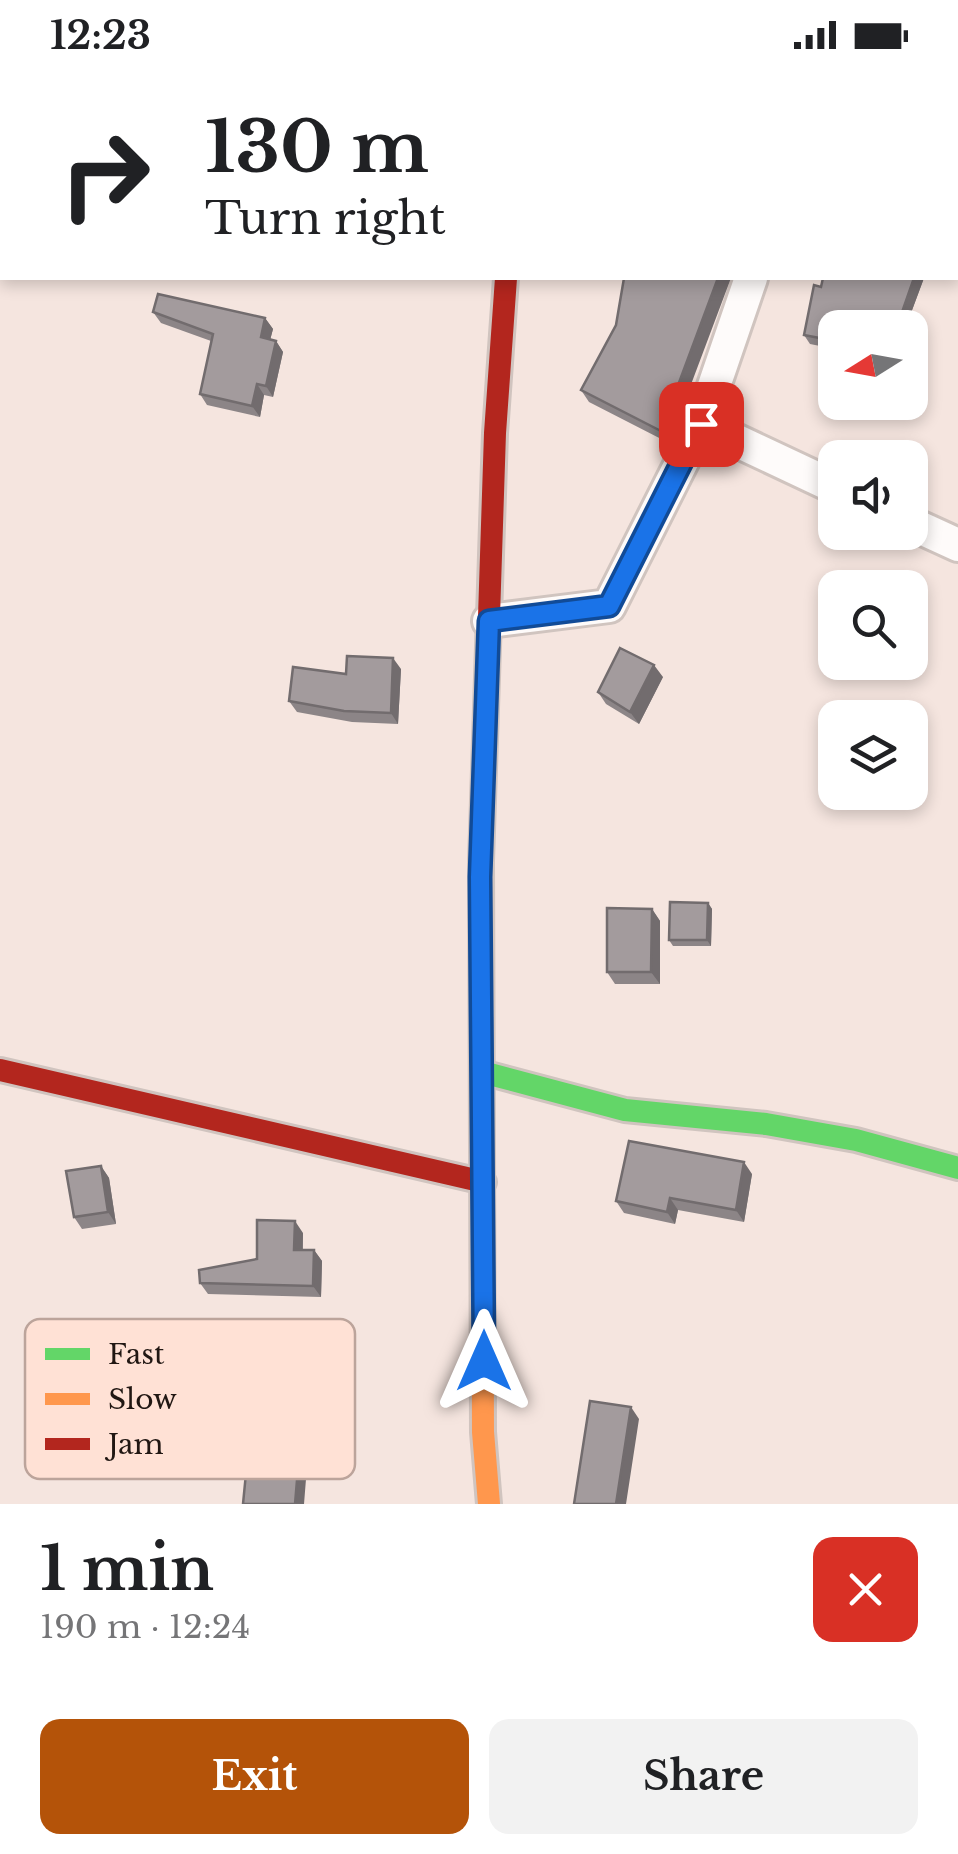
<!DOCTYPE html>
<html lang="en">
<head>
<meta charset="utf-8">
<style>
	:root { --surface:#fff; --page:#f2f2f2; --text:#202124; --muted:#757577; --accent:#b45309 }
	body { margin:0; font-family:"Libre Baskerville",serif; background:var(--page); color:var(--text); height:100vh; display:flex; flex-direction:column; font-size:38px; white-space:nowrap }
	* { box-sizing:border-box; margin:0 }
	p { font-size:32px; color:var(--muted) }
	.icon { flex:none; width:55px; height:55px; fill:none; stroke:currentColor; stroke-width:2; stroke-linecap:round; stroke-linejoin:round }
	.map { position:relative; height:1434px; overflow:hidden }
	.details { display:flex; flex-direction:column; background:var(--surface); flex:1 }
	.details>* { flex:none }
	.top-card { position:absolute; left:0px; top:0px; width:960px; height:210px; box-shadow:0 5px 15px #0003; background:#fff; color:var(--text); overflow:hidden }
	.needle { width:65px; rotate:259deg }
	.buttons { position:absolute; left:818px; top:240px; display:grid; gap:20px }
	.buttons a { display:grid; place-items:center; width:110px; height:110px; border-radius:20px; background:var(--surface); box-shadow:0 5px 15px #0003; font-size:50px }
	.pin { position:absolute; display:grid; place-items:center; width:85px; height:85px; color:#fff; margin:-42px; border-radius:20px; box-shadow:0 5px 15px #0006 }
	.me { position:absolute; width:110px; margin:-55px; rotate:0deg; stroke-linejoin:round; filter:drop-shadow(0 0 8px #0008) }
	.turn { display:flex; align-items:center; gap:35px; height:210px; padding:0 40px; font-size:45px }
	.turn .icon { width:130px; height:130px; stroke-width:2.5 }
	.turn b { display:block; font-size:70px; line-height:85px }
	.round { display:grid; place-items:center; flex:none; width:105px; height:105px; border-radius:20px; background:var(--page) }
	.headline { display:flex; align-items:center; justify-content:space-between; height:170px; padding:0 40px }
	h1 { font-size:60px; font-weight:700; line-height:75px }
	.button { display:flex; gap:20px; margin-top:auto; padding:20px 40px }
	.button a { flex:1; height:115px; border-radius:20px; background:var(--accent); color:#fff; font-size:40px; font-weight:700; line-height:115px; text-align:center }
	.button a+a { background:var(--page); color:var(--text) }
	.status { display:flex; justify-content:space-between; align-items:center; height:70px; padding:0 50px; background:var(--surface); direction:ltr }
	.status svg { height:28px; fill:currentColor }
	.map>svg:first-child { display:block }
	.lines { fill:none; stroke-linecap:round; stroke-linejoin:round }
	.street-casing { stroke:#d0c4bf; stroke-width:38 }
	.fast-casing { stroke:#d0c4bf; stroke-width:28 }
	.slow-casing { stroke:#d0c4bf; stroke-width:28 }
	.jam-casing { stroke:#d0c4bf; stroke-width:28 }
	.street { stroke:#fefbfa; stroke-width:32 }
	.fast { stroke:#63d668; stroke-width:22 }
	.slow { stroke:#ff974d; stroke-width:22 }
	.jam { stroke:#b3261e; stroke-width:22 }
	.wall { fill:#8c8587 }
	.shaded-wall { fill:#726c6e }
	.building { fill:#a39b9d; stroke:#726c6e; stroke-width:2.5 }
	.route-casing { stroke:#114b97; stroke-width:25 }
	.route { stroke:#1a73e8; stroke-width:18 }
	.key { fill:#ffe1d5; stroke:#bca49b; stroke-width:2.5 }
	.key-label { font-size:28px; fill:#211713 }
</style>
</head>
<body>
<div class="status"><b>12:23</b><svg viewBox="0 0 49 12"><path d="M0 12V9h3v3zM5 12V6h3v6zM10 12V3h3v9zM15 12V0h3v12zM26 1h20v11H26zM47 4h2v5h-2z"/></svg></div>
<div class="map">
<svg width="958" height="1434" viewBox="0 0 958 1434">
	<rect width="100%" height="100%" fill="#f5e5df"/>
	<g class="lines">
		<g class="street-casing">
			<path id="street" d="M555,0L564,2
				M826,2L828,0
				M701,354L835,417
				M910,453L958,475
				M489,551L609,536L701,354L751,208"/>
		</g>
		<g class="fast-casing">
			<path id="fast" d="M482,1002L625,1040L766,1054L856,1070L958,1098"/>
		</g>
		<g class="slow-casing">
			<path id="slow" d="M529,0V2
				M481,791L483,1362L489,1434"/>
		</g>
		<g class="jam-casing">
			<path id="jam" d="M481,791L495,363L506,208
				M0,1000L484,1112"/>
		</g>
		<use href="#street" class="street"/>
		<use href="#fast" class="fast"/>
		<use href="#slow" class="slow"/>
		<use href="#jam" class="jam"/>
	</g>
	<path class="wall" d="M677,0H772L771,2H683Z
		M823,208H924L908,251L915,260L835,258V279L810,274L804,265Z
		M153,242L265,248L273,259L270,270L276,271L283,282L273,327L264,325L260,347L207,335L200,324L211,271L161,253Z
		M616,255L669,373L589,332L581,320Z
		M844,332H886V343L850,340Z
		M401,599L398,654L352,652L297,642L289,631L346,604Z
		M663,607L639,654L606,634L598,622Z
		M708,833L712,839L711,876H673L669,870Z
		M652,839L660,851V914H615L607,902Z
		M101,1096L109,1108L116,1154L82,1159L74,1147Z
		M752,1104L744,1152L678,1140L675,1154L624,1143L616,1131Z
		M303,1163V1180H314L322,1191L321,1227L208,1224L200,1213L257,1189Z
		M344,1278L337,1307L296,1298L292,1292Z"/>
	<path class="shaded-wall" d="M718,208H731L669,373L661,361Z
		M914,208H924L908,251L915,260L910,273V258H906L900,248Z
		M265,248L273,259L268,278L261,267Z
		M276,271L283,282L273,327L266,316Z
		M257,314L264,325L260,347L252,336Z
		M879,332H886V343L879,334Z
		M393,588L401,599L398,654L391,643Z
		M654,595L663,607L639,654L630,642Z
		M708,833L712,839L711,876L707,870Z
		M652,839L660,851V914L651,902Z
		M744,1092L752,1104L744,1152L736,1140Z
		M101,1096L109,1108L116,1154L108,1142Z
		M670,1128L678,1140L675,1154L667,1142Z
		M295,1151L303,1163L302,1191L294,1180Z
		M314,1180L322,1191L321,1227L313,1216Z
		M340,1272L344,1278L337,1307L333,1301Z
		M631,1337L639,1349L626,1434H616Z
		M298,1398L306,1409L304,1434H295Z"/>
	<path class="building" d="M0,0H67L72,2H2V24L0,23Z
		M271,0H330L329,2H271Z
		M600,0H652L651,2H600Z
		M697,0H759L758,2H704Z
		M845,0H870L875,2H844Z
		M624,208H718L661,361L581,320L616,255Z
		M823,208H914L900,248L908,251L906,258H835V271L804,265L814,215L821,217Z
		M158,224L265,248L261,267L276,271L266,316L257,314L252,336L200,324L213,264L153,242Z
		M620,578L654,595L630,642L598,622Z
		M347,586L393,588L391,643L344,641L289,631L293,597L346,604Z
		M670,832L708,833L707,870H669Z
		M607,838L652,839L651,902H607Z
		M629,1071L744,1092L736,1140L670,1128L667,1142L616,1131Z
		M101,1096L108,1142L74,1147L66,1101Z
		M257,1150L295,1151L294,1180H314L313,1216L200,1213L199,1200L257,1189Z
		M590,1331L631,1337L616,1434H574Z
		M247,1393L298,1398L295,1434H243Z"/>
	<g class="lines">
		<g class="route-casing">
			<path id="route" d="M484,1291L480,807L489,551L609,536L701,354"/>
		</g>
		<use href="#route" class="route"/>
	</g>
	<rect x="25" y="1249" width="330" height="160" rx="15" class="key"/>
	<rect x="45" y="1278" width="45" height="12" fill="#63d668"/>
	<rect x="45" y="1323" width="45" height="12" fill="#ff974d"/>
	<rect x="45" y="1368" width="45" height="12" fill="#b3261e"/>
	<g class="key-label">
		<text x="108" y="1294">Fast</text>
		<text x="108" y="1339">Slow</text>
		<text x="108" y="1384">Jam</text>
	</g>
</svg>
<div class="buttons">
<a><svg class="needle" viewBox="-14 -14 28 28"><path d="M0-13l5 13h-10z" fill="#e53935"/><path d="M0 13l5-13h-10z" fill="#757577"/></svg></a>
<a><svg class="icon" aria-label="sound" viewBox="0 0 24 24"><path d="M4 9h4l5-4v14l-5-4H4zM17 9q2 3 0 6"/></svg></a>
<a><svg class="icon" aria-label="search" viewBox="0 0 24 24"><circle cx="10" cy="10" r="6"/><path d="M15 15l6 6"/></svg></a>
<a><svg class="icon" aria-label="layers" viewBox="0 0 24 24"><path d="M12 4l9 5-9 5-9-5zM3 14l9 5 9-5"/></svg></a>
</div>
<div class="pin" style="left:701px;top:354px;background:#d93025"><svg class="icon" aria-label="arrive" viewBox="0 0 24 24"><path d="M6 21V4h12l-3 4 3 4H6"/></svg></div>
<svg class="me" style="left:484px;top:1291px" viewBox="-20 -20 40 40"><path d="M0-17L14 15 0 8-14 15z" fill="#1a73e8" stroke="#fff" stroke-width="4"/></svg>
<div class="top-card">
<div class="turn"><svg class="icon" aria-label="right" viewBox="0 0 24 24"><path d="M7 20v-9h11M14 6l5 5-5 5"/></svg><div><b>130 m</b>Turn right</div></div>
</div>
</div>
<section class="details">
<div class="headline"><div><h1>1 min</h1><p>190 m · 12:24</p></div><a class="round" style="background:#d93025;color:#fff"><svg class="icon" aria-label="close" viewBox="0 0 24 24"><path d="M6 6l12 12M18 6L6 18"/></svg></a></div>
<div class="button"><a>Exit</a><a>Share</a></div>
</section>
</body>
</html>
